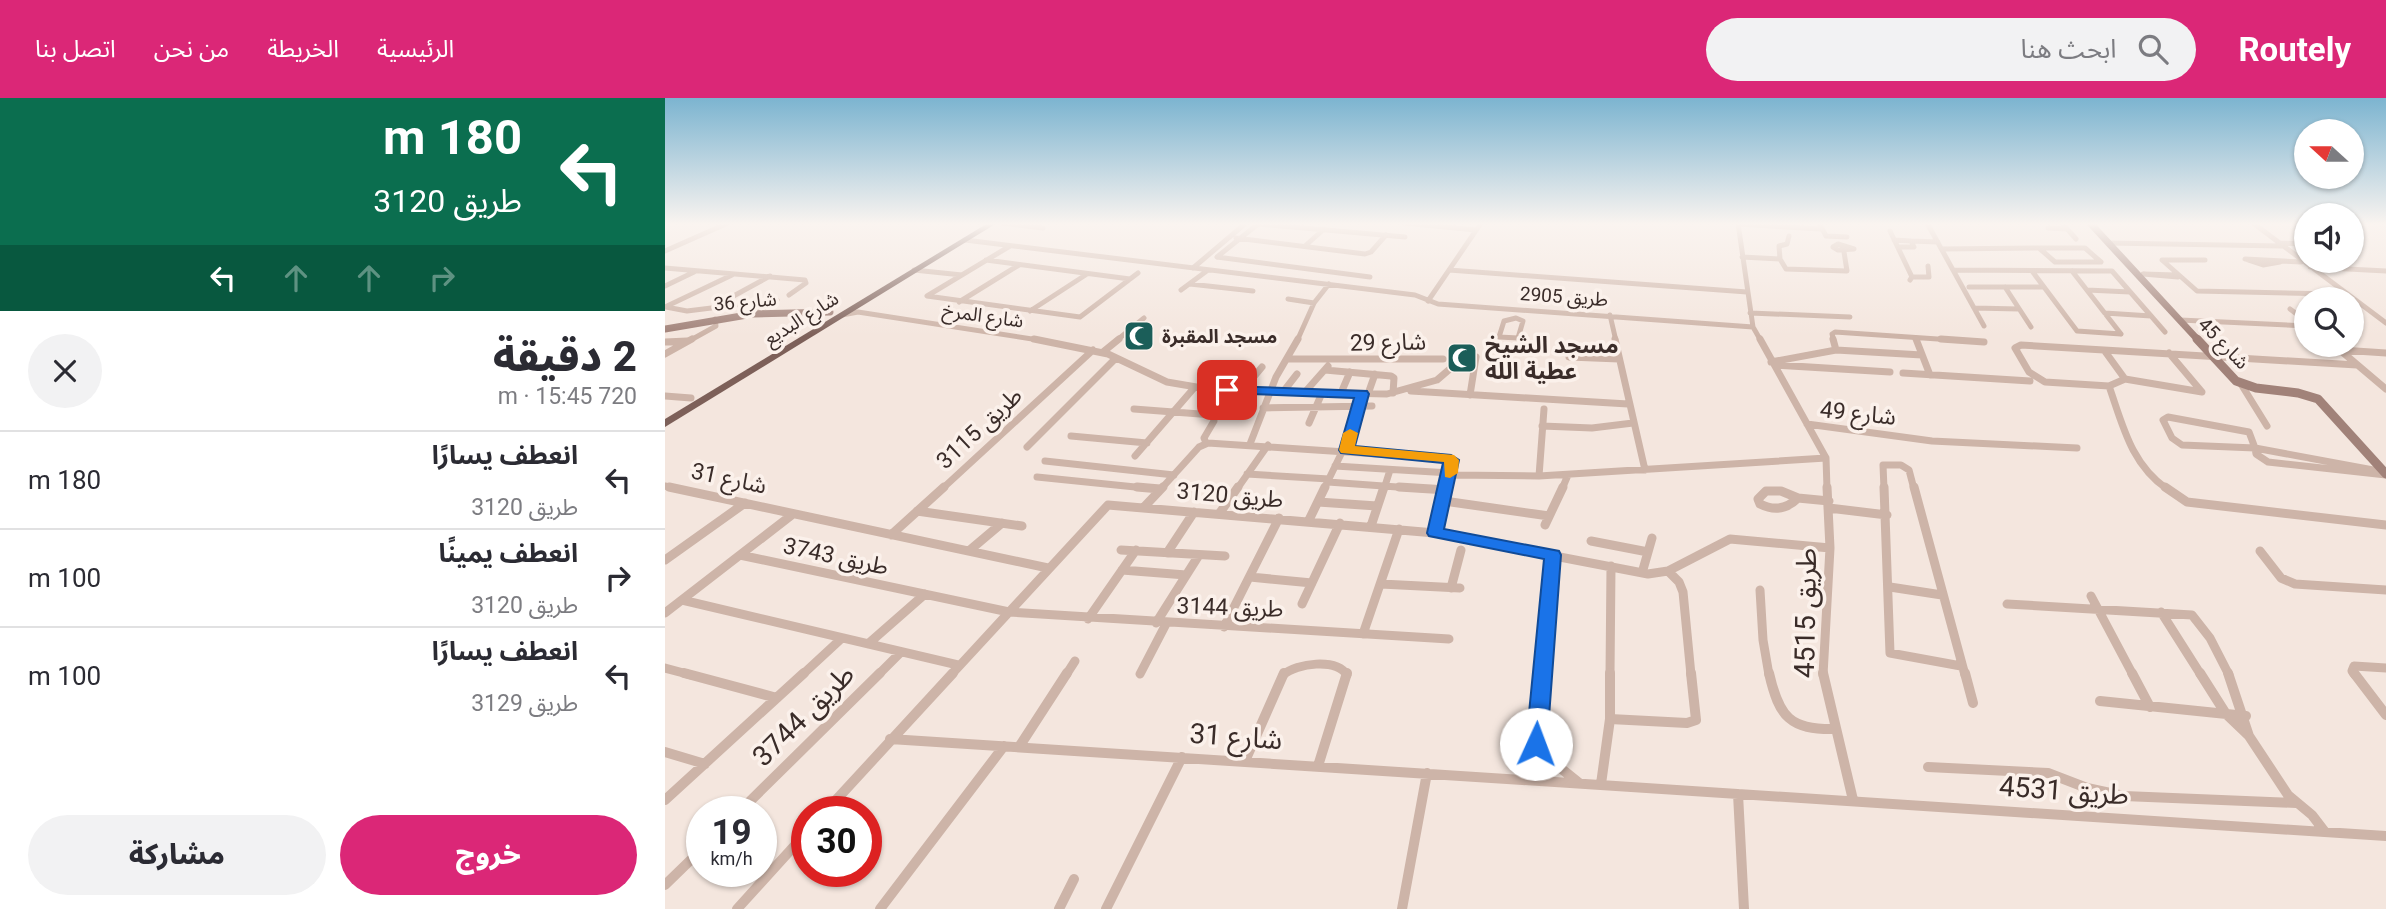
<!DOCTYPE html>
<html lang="ar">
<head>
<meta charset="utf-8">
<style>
	:root { --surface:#fff; --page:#f2f2f3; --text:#2b2b33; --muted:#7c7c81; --line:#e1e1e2; --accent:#db2777 }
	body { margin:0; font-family:Roboto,"Noto Sans Arabic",sans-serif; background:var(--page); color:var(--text); direction:rtl; height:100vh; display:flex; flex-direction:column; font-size:26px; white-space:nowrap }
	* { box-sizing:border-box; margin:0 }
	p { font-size:23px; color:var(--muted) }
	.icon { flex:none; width:38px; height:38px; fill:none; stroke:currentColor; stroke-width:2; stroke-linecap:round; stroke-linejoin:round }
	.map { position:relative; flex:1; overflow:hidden; direction:ltr }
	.details { display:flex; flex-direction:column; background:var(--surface); width:665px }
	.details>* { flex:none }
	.top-card { background:#0b6e4f; color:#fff; overflow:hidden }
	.needle { width:46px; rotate:291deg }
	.controls { position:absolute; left:1629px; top:21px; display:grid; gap:14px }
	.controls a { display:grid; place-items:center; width:70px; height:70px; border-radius:50%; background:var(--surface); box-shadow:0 2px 5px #0004; font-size:35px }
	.speed { position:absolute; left:21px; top:698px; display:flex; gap:14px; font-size:35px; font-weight:700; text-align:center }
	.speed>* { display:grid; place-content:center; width:91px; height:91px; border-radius:50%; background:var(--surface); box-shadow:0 2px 5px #0004; line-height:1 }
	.speed small { font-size:18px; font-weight:400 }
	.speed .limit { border:10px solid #d22; background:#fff; color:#111 }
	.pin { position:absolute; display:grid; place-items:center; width:60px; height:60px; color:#fff; margin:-30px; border-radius:14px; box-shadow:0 4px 10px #0006 }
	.me { position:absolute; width:77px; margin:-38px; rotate:2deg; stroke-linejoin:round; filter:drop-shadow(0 0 5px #0008) }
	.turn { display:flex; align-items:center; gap:24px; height:147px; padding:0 28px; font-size:32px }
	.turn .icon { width:91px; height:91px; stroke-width:2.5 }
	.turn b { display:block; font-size:49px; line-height:60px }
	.lanes { display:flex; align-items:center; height:66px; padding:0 28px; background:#0003; justify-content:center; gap:35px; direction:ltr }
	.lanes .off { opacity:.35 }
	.round { display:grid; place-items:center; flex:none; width:74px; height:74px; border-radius:37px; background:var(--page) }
	.summary { display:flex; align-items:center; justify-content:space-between; height:119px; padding:0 28px }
	h1 { font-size:42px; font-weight:800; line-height:52px }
	.button { display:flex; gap:14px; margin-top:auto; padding:14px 28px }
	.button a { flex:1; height:80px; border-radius:42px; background:var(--accent); color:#fff; font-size:28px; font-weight:800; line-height:80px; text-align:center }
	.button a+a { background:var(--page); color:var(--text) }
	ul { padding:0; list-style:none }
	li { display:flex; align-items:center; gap:21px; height:98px; padding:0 28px; border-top:2px solid var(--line) }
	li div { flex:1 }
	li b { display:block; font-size:26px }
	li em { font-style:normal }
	header { display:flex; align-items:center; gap:42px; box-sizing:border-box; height:98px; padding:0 35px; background:var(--accent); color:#fff }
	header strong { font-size:33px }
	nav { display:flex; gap:38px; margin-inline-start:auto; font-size:24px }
	.search { width:490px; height:63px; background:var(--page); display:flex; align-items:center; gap:18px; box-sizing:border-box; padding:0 24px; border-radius:38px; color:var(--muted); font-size:26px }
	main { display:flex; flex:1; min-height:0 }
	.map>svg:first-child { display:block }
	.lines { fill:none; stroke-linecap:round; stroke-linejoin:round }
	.street-far3 { stroke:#cdb4a8; stroke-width:5 }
	.street-far2 { stroke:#cdb4a8; stroke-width:7 }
	.street-far1 { stroke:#cdb4a8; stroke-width:9 }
	.street { stroke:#cdb4a8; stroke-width:10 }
	.secondary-far1 { stroke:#a18279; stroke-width:7 }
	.secondary { stroke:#a18279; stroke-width:9 }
	.primary { fill:#7d6059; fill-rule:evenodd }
	.route { fill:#1a73e8; stroke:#114b97; stroke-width:2 }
	.slow { fill:#f59e0b }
	.labels { text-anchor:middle; stroke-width:7; stroke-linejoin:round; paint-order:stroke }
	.far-street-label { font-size:19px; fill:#3a2c29; stroke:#fbf1eb }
	.far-poi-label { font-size:19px; font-weight:bold; fill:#3a2c29; stroke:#fbf1eb; text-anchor:start }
	.street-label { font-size:23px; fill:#3a2c29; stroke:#fbf1eb }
	.poi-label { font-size:23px; font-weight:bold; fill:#3a2c29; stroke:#fbf1eb; text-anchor:start }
	.near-street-label { font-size:28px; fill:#3a2c29; stroke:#fbf1eb }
</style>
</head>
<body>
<header>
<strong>Routely</strong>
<div class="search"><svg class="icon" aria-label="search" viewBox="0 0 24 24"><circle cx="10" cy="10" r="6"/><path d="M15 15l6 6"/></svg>ابحث هنا</div>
<nav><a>الرئيسية</a><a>الخريطة</a><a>من نحن</a><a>اتصل بنا</a></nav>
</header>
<main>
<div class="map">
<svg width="1721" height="811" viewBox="0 0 1721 811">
	<rect width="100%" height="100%" fill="#f4e6de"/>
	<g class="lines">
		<path class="street-far3" d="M336,125L378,130
			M739,125L811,132
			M1073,125L1088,229L1096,243
			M1154,125L1161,138L1182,139
			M1262,125L1319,228
			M1397,125L1411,141
			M1588,125L1721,225
			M1073,126L1156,131
			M1383,130L1402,131
			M1225,133L1247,179L1245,182
			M1124,138L1122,146L1114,148L1115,161L1121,171L1182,173L1179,154
			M571,140L700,156L706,154L721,137
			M300,142L750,197L773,206L1088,229
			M1229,142L1246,143L1249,149H1233
			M1246,143L1273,144
			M1443,145L1617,148
			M1613,145L1642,146
			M1173,146L1189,151L1173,152L1168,149Z
			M345,148L262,198L415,219L473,175
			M640,148L659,131
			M1374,150H1420L1436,164H1390Z
			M1277,151L1374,150
			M0,153L63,125
			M552,159L593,126L740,139
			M552,159L705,179
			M1077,159L1115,161
			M321,162L465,181
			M1540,162H1497L1532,193L1670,196
			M1615,164L1598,167L1580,161L1636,164
			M1645,169L1721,173
			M0,170L140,182L141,185L124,197
			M528,170L581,125
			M249,172L297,177
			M784,172L1082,194
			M1289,172L1447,173L1500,234
			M1367,173L1412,233L1456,236
			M1407,173L1456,236
			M1511,177L1478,176L1513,179
			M1247,179H1264L1263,168
			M525,186L588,193
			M0,188L29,174
			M1304,189H1379
			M1340,189L1366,229
			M516,192L543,172
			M1422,192L1465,194
			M623,201L649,205
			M763,203L816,125
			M294,204L354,167
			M52,207L105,178
			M0,209L67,177
			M1,209L22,213L112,202
			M1309,210L1354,211
			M1625,211L1642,224
			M365,213L422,176
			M1085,215L1185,219
			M1440,215L1486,218
			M88,216L112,202
			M177,217L193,214L380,243
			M945,217L951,243
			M851,220L858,223L853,240L834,239L839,223Z
			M1515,222L1642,228
			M1251,240L1252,243
			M24,243L51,228L50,221
			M451,243L479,220
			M632,243L649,205L664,186
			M1169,243L1167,236L1170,234L1302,243"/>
		<path class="street-far2" d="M369,241L443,256L502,284L549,292L722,296L772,282L786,270L809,269
			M950,241L980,372
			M1095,241L1161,360L1162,391
			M1168,241L1171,252
			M1251,241L1265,277
			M1276,241L1319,244
			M0,244L22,243
			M1356,247L1439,252L1460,281L1444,288L1380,284L1364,274L1350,250Z
			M1669,247L1721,291
			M1439,252L1692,267
			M1676,252L1721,255
			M438,254L454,241
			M0,256L27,241
			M904,259L954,261
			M624,261H778
			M1106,264L1171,252L1257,257
			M1111,267L1225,274
			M660,272L726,278L729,280L728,295
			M1238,275L1365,283
			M1460,281L1537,294L1504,255
			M1576,286L1602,328
			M1444,288C1458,328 1466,366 1502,391
			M577,293L597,269
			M746,293L963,306
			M618,294L632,276
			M640,294L663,268
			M676,295L685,274
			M703,296L710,276
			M805,297L811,259
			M0,298L26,300
			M598,310L707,308
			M469,311L548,317L549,323L539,340L541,345
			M1503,319L1584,334L1590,350L1517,347L1507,340L1498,322Z
			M644,325L657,295
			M1142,326L1267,343L1412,350
			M877,328L927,330L968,325
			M406,338L482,345
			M585,346L611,279L633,241
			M362,349L451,260
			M1590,350L1719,374
			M1590,350L1591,356L1603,364L1721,377
			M681,352L697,296
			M470,358L529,290
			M380,363L509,377
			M670,368L785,375
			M582,376L664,381
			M785,377L874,378L1161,360
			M874,378L879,311
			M372,379L490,391
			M663,384L760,391
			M0,388L12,391
			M277,391L428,252
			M496,391L534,349L543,345L787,361L782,391
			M572,391L603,347
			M659,391L678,352
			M719,391L725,372
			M897,391L903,377
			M1219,391L1218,367H1236L1244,372L1249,391"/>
		<path class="street-far1" d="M4,389L383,470
			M472,389L495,391
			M734,389L782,392
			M1219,389L1225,555L1296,568
			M1249,389L1300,577
			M1500,389L1522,404L1721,427
			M1101,393H1116L1133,400C1122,411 1109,413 1095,406L1093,401Z
			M1133,400L1164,403
			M779,403L884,418
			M653,404L712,408
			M479,409L498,389
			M1164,410L1222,417
			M252,413L357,428
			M554,416L573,389
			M644,422L660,389
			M880,427L898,389
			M706,428L719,389
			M770,435L783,389
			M226,437L279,389
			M926,443L983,454
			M305,452L337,425
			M456,452L560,458
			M1595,453L1616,480L1630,486L1721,492
			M502,455L529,414
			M75,457L344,514L784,541
			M0,462L80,405
			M457,472L521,477
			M1003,473L1014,484L1018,494L1026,577
			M977,475L987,440
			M585,479L647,485
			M716,486L795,490
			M1225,489L1277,497
			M786,490L796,452
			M1095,492L1098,542L1104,577
			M1426,498L1468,577
			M17,502L293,567
			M637,506L675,425
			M1342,506L1527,517L1545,540L1564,577
			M1496,514L1536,577
			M0,515L128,416
			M423,521L471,452
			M491,525L534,457
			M559,529L614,420
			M698,536L734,431
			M203,546L260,496
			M0,570L26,577
			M475,576L501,526
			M137,577L177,540
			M213,577L236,554
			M286,577L443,407L770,435L983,476L1003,473L1065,441L1165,450
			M401,577L410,563
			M618,577C632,565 671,560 682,577
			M876,577L888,457
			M945,577L946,468
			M1158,577L1165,450L1162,389
			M1690,577L1687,573L1689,568L1721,570"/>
		<path class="street" d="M19,575L112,600
			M876,575L870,638L877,655L914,685
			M1104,575C1114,619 1125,632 1170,631
			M1158,575L1188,702
			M1300,575L1308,605
			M1467,575L1485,609
			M1535,575L1561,616L1584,638L1623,697L1647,717L1660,734
			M1563,575L1584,638
			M1689,575L1721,617
			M1435,603L1581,618
			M945,621L1022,625L1031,622L1026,575
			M225,641L1721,738
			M354,649L402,575
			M0,654L40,666
			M580,663L619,575
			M653,668L682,575
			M1263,669L1383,675L1422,690L1459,698L1631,705
			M936,686L945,621V575
			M1073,696L1079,811
			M0,702L139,575
			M74,714L215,575
			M160,714L288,575
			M0,787L37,751
			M72,811L142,734
			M215,811L339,648
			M394,811L409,781
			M441,811L517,659
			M737,811L762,675"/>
		<path class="secondary-far1" d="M1425,125L1534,243
			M0,231L88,216L165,214"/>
		<path class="secondary" d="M1532,241L1571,283L1591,290L1633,295L1653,301L1721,376"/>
		<path class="primary" d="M323,125H332L0,329V321Z"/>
	</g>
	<linearGradient id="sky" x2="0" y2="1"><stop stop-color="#7cb4d0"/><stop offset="0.53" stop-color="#faf4f0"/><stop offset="1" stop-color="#faf4f0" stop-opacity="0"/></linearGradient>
	<rect width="1721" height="238" fill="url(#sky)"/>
	<path class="route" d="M562,288L702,293L704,296L690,348L786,357L794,362L779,431L894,453L896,457L882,646L879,652L871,655L864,652L861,646L879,461L764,438L762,435L778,365L676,355L674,352L689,300L558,295V289Z"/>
	<path class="slow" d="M685,331L693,335L690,348L789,357L794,362L793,375L785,380L780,379L779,364L676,355L674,352L678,335Z"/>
	<defs>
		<g id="mosque-square" transform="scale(1.575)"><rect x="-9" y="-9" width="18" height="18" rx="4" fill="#1b5e59" stroke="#fbf1eb"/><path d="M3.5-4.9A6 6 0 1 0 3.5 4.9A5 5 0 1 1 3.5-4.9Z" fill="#fff"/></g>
	</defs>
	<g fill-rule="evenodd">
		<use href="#mosque-square" x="474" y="238"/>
		<use href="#mosque-square" x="797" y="260"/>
	</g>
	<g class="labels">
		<g class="far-street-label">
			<text transform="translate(899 198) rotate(4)" y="7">طريق 2905</text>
			<text transform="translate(80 203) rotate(-5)" y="7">شارع 36</text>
			<text transform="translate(318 217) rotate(8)" y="7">شارع المرخ</text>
			<text transform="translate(136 220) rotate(-32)" y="7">شارع البديع</text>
			<text transform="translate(1559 245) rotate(46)" y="7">شارع 45</text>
		</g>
		<g class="far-poi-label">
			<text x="497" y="245">مسجد المقبرة</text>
		</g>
		<g class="street-label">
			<text transform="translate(723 244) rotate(-1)" y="8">شارع 29</text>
			<text transform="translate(1193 315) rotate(6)" y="8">شارع 49</text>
			<text transform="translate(314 330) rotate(-43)" y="8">طريق 3115</text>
			<text transform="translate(64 380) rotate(12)" y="8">شارع 31</text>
			<text transform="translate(565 397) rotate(5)" y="8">طريق 3120</text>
			<text transform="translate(171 458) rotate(12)" y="8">طريق 3743</text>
			<text transform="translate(565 509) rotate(2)" y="8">طريق 3144</text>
		</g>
		<g class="poi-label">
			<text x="820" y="255">مسجد الشيخ<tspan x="820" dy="26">عطية الله</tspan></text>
		</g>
		<g class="near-street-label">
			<text transform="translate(1140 515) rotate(-89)" y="10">طريق 4515</text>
			<text transform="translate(138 617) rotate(-45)" y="10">طريق 3744</text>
			<text transform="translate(571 638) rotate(4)" y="10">شارع 31</text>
			<text transform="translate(1399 692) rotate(4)" y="10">طريق 4531</text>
		</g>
	</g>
</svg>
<div class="controls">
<a><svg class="needle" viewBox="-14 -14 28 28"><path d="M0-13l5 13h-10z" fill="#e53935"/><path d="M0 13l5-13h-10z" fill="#7c7c81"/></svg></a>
<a><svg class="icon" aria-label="sound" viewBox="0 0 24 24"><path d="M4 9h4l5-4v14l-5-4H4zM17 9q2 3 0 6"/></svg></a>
<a><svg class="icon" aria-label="search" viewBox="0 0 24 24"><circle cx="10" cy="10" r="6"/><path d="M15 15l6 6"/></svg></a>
</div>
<div class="speed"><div>19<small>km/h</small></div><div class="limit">30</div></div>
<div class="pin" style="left:562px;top:292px;background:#d93025"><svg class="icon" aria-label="arrive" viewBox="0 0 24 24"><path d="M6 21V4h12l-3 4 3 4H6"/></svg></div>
<svg class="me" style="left:871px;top:646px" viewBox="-20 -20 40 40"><circle r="19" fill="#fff"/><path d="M0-13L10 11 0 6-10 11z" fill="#1a73e8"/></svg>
</div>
<section class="details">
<div class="top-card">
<div class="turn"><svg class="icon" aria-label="left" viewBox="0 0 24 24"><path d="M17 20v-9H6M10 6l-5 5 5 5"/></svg><div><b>180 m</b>طريق 3120</div></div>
<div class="lanes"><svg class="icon" aria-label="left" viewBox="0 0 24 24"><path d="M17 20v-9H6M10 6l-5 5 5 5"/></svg><svg class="icon off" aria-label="ahead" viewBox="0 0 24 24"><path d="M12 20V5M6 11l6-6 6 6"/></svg><svg class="icon off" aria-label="ahead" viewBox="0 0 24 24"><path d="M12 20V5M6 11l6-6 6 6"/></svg><svg class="icon off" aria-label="right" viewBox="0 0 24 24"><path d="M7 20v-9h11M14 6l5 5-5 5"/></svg></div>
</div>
<div class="summary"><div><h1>2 دقيقة</h1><p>720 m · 15:45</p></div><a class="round"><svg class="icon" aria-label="close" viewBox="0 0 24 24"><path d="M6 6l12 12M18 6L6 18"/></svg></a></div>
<ul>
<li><svg class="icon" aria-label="left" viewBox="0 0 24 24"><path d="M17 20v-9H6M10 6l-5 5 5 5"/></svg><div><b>انعطف يسارًا</b><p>طريق 3120</p></div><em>180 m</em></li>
<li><svg class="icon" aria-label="right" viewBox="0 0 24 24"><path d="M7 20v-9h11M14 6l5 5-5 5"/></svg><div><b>انعطف يمينًا</b><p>طريق 3120</p></div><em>100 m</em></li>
<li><svg class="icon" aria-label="left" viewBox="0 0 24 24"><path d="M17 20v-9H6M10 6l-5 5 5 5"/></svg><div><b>انعطف يسارًا</b><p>طريق 3129</p></div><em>100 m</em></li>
</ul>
<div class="button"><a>خروج</a><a>مشاركة</a></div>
</section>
</main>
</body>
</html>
